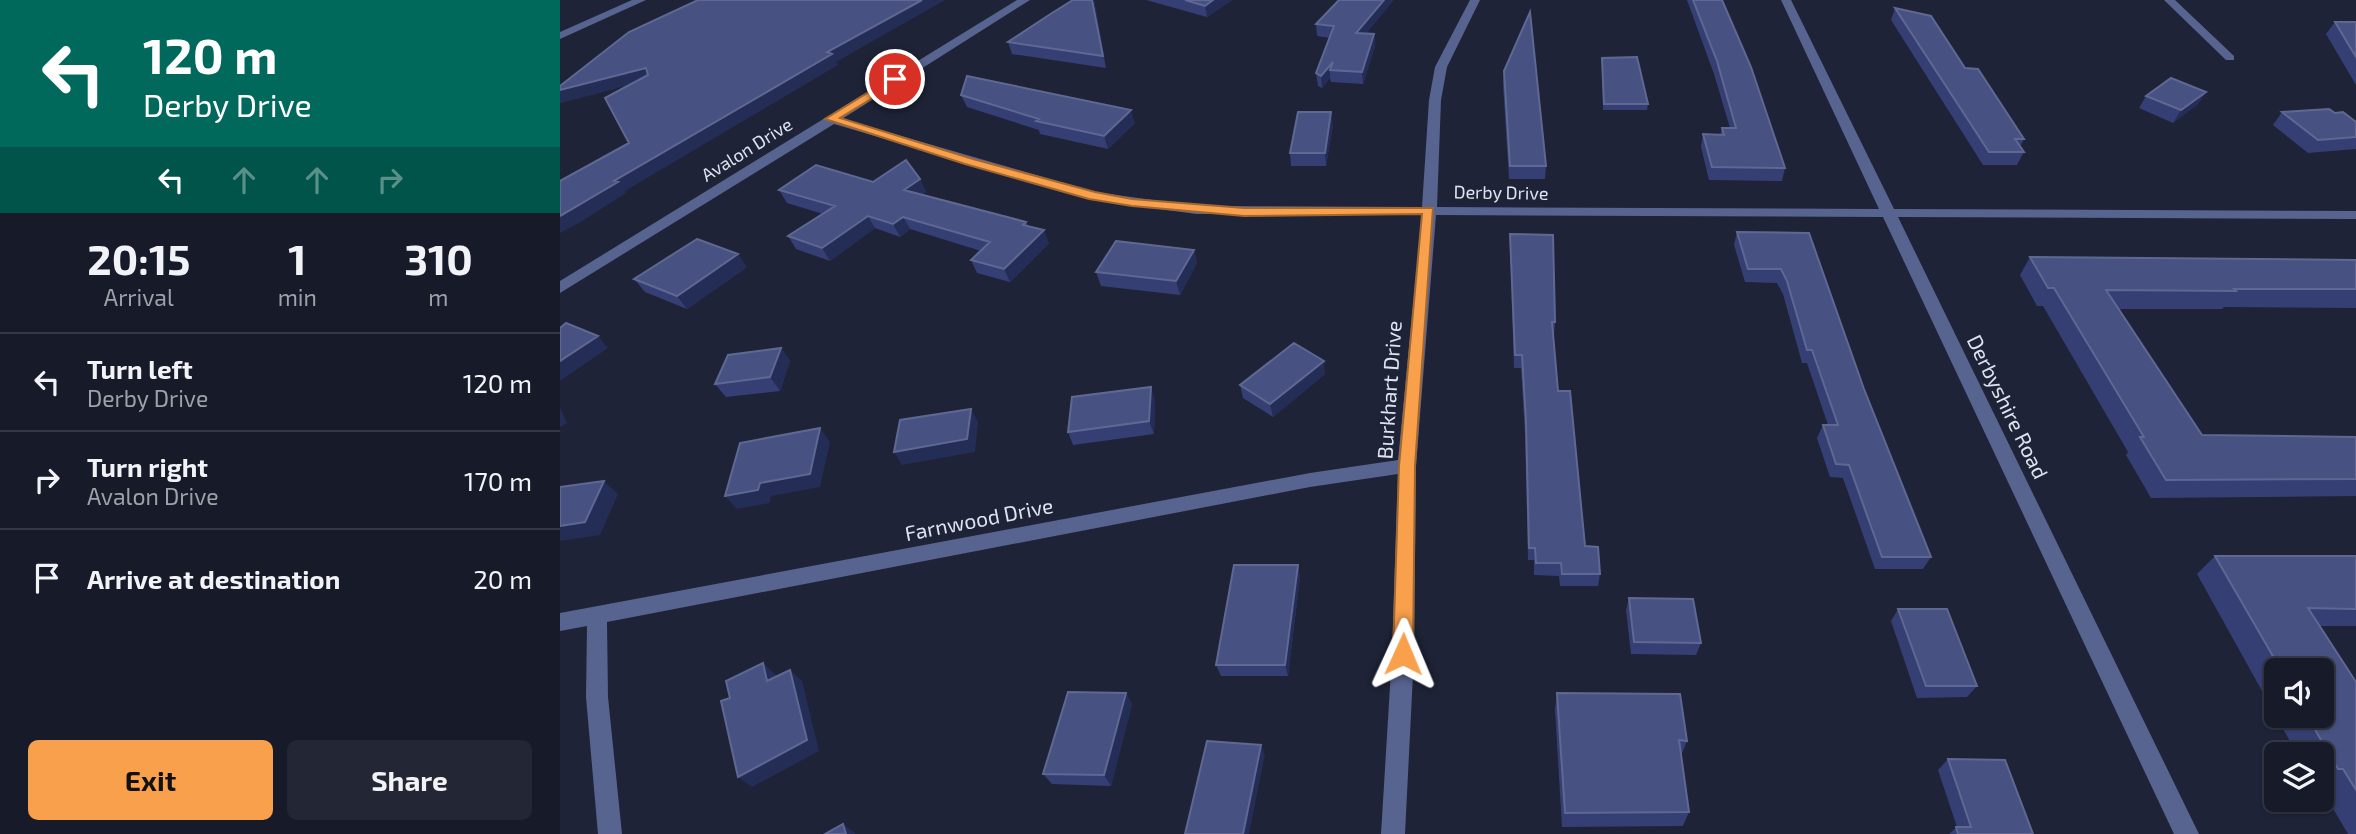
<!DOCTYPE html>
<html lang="en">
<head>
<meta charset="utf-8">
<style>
	:root { --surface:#161a29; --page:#232735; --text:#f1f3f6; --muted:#9ea1a8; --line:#353846; --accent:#f8a04b }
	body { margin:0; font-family:"Exo 2",sans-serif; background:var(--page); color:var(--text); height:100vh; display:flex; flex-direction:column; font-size:26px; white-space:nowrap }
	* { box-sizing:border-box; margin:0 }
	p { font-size:23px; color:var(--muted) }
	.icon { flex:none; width:38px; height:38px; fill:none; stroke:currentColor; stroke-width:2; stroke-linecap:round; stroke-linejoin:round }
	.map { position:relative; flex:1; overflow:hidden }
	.sheet { display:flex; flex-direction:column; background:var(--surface); width:560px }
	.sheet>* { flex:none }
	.top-card { background:#00695c; color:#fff; overflow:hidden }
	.fabs { position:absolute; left:1704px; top:658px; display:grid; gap:14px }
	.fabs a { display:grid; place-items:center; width:70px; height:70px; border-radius:10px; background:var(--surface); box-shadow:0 2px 5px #0004,0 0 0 2px var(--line); font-size:35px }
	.pin { position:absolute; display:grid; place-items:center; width:60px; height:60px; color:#fff; margin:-30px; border:4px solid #fff; border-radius:50%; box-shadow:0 2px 7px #0007 }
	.me { position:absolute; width:77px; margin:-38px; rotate:1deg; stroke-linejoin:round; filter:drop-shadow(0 0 5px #0008) }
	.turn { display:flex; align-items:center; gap:24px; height:147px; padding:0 28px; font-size:32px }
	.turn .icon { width:91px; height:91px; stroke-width:2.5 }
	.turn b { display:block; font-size:49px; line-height:60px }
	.lanes { display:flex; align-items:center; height:66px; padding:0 28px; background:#0003; justify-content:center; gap:35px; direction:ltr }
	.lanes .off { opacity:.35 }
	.eta { display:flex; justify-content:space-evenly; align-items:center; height:119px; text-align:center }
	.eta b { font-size:42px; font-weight:700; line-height:49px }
	.button { display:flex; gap:14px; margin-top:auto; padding:14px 28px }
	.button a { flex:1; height:80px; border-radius:10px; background:var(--accent); color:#111; font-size:28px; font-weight:700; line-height:80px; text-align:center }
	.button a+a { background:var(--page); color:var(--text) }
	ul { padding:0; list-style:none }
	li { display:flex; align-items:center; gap:21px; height:98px; padding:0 28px; border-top:2px solid var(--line) }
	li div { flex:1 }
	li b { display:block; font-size:26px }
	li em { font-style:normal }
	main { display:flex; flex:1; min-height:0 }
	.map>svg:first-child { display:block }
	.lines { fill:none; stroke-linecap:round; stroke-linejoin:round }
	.minor { fill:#586490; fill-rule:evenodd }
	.wall { fill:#353f74; fill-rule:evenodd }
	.shaded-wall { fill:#242d56 }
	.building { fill:#475182; stroke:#5f6893; stroke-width:2 }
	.route { fill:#f8a04b; stroke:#a16831; stroke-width:2 }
	.labels { text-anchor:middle; stroke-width:6; stroke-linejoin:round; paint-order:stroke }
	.far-street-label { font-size:18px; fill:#dee3f0; stroke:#1e2337 }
	.street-label { font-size:21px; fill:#dee3f0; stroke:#1e2337 }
</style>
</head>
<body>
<main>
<section class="sheet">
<div class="top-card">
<div class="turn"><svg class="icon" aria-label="left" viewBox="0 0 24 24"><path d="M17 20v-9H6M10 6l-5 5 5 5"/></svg><div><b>120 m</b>Derby Drive</div></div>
<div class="lanes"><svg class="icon" aria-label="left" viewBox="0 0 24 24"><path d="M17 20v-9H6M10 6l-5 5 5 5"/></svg><svg class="icon off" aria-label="ahead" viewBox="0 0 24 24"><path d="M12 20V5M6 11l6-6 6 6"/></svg><svg class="icon off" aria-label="ahead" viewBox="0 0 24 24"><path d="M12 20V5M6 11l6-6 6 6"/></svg><svg class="icon off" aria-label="right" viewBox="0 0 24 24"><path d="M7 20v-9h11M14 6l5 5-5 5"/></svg></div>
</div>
<div class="eta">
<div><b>20:15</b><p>Arrival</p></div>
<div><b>1</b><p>min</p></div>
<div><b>310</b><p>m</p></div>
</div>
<ul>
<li><svg class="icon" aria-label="left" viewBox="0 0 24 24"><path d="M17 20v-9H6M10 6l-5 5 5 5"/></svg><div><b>Turn left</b><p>Derby Drive</p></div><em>120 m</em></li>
<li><svg class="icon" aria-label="right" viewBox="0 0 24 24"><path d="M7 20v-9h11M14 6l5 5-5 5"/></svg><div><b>Turn right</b><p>Avalon Drive</p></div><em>170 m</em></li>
<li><svg class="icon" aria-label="arrive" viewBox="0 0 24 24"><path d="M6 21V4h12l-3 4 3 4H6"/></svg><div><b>Arrive at destination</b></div><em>20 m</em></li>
</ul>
<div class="button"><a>Exit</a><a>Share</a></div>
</section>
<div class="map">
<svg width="1796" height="834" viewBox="0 0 1796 834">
	<rect width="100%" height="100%" fill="#1e2337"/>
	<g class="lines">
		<path class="minor" d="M72,0H86L0,39V32Z
			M457,0H470L282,119L535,192L636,206L862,207L869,100L875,67L910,0H920L887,67L881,100L877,207L1319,209L1221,0H1231L1334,209L1796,211V219L1338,217L1639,834H1614L1323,217L876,215L856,466L854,654L845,834H821L832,654L838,474L750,487L47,622L48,697L62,834H38L26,697L27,626L0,631V613L750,473L838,460L862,215L636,214L534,200L274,124L0,293V281Z
			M1604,0H1615L1674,56V60H1666Z"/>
	</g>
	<path class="wall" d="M534,0L546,68L452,54L448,42Z
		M586,0H672L647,17Z
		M779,0L807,34H814L815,46L803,84L771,82L770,78L762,88L758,86L756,73L770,38L757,36L756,24Z
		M1127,0H1162L1225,168L1222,181L1149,180L1141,147L1143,134L1160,135L1162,128H1170L1154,74Z
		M1335,8L1405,68L1464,139L1460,147L1464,152L1457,165H1423L1331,20Z
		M1775,22H1796V85L1766,34Z
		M1042,58L1088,104L1087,110H1043Z
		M944,71L976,75L986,166L985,179H949L943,84Z
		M1646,92L1638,104L1613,123L1579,108L1586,96Z
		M401,95L575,123L548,149L480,134L479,130L407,107Z
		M1722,112L1775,113L1796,122V149L1748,153L1713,125Z
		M773,125L766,166H731L730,153Z
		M360,179L366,192L361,195L466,222L468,226L489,243L450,282L417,273L411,260L421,251L350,229L340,237L315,228L270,261L236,249L228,236L263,214L227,203L219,190L313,182Z
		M1177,232L1249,233L1304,389L1371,557L1363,569H1315L1283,478L1270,477L1257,438L1263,425H1268L1247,363H1242L1223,294L1217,283L1185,282L1174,245Z
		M950,234L995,322L994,335H993L998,391L1025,546L1040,574L1038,586H1000L999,576L974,575V560H968L965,434L961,368H954L950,247Z
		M634,250L637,263L620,295L541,286L536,272Z
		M1470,257L1796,260V308L1664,307L1662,309H1559L1642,435L1796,437V496L1591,498L1566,455L1568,452L1483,306H1477L1460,275Z
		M187,267L127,309L85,292L74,279Z
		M221,348L230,361L220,391L166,397L155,384Z
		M765,374L713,417L683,398L680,385Z
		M595,400L594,434L513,445L508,432Z
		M1655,556H1796V626H1759L1796,682V834H1788L1762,790V754H1737L1637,574ZM1717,670H1762V716H1717Z
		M738,565L740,577L728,676H661L656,665Z
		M1069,598L1141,643L1136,655L1071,654L1066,610Z
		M1338,609L1417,686L1407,697L1357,698L1331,621Z
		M566,693L572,704L551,786L492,784L483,774Z
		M997,693L1127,741L1121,756L1129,812L1123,826L1002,827L995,709Z
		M1388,759L1473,834H1389L1397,827L1378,770Z"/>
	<path class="shaded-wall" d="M362,0H385L276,62L278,65L65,191L66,193L19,223L0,233V216L54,181L267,52Z
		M532,0H534L546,68L543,56Z
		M653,0H672L647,17L645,6Z
		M824,0H834L797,45L796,33Z
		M814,34L815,46L803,84L802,72Z
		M773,62L770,70V78L762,88L761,76Z
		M86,68L93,79L1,103H0V90Z
		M1646,92L1638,104L1613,123L1621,110Z
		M571,110L575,123L548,149L544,136Z
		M771,112L773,125L766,166L765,153Z
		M360,179L366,192L350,203L344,190Z
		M308,216L315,228L270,261L262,248Z
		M343,217L350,229L340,237L333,224Z
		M484,230L489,243L450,282L444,269Z
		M634,250L637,263L620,295L616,281Z
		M178,254L187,267L127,309L117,296Z
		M38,336L48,348L0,381V361Z
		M221,348L230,361L220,391L210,377Z
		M764,361L765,374L713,417L710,404Z
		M591,387L595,400L594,434L589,421Z
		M0,407L7,423L0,427Z
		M411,409L418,422L415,452L342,465L334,452Z
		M260,428L270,442L260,487L211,496L210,503L177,509L165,496L200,483Z
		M44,481L58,494L40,535L0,541V526Z
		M738,565L740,577L728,676L725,665Z
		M203,663L216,675L220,692L207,681Z
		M230,670L242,681L259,751L192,787L178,777Z
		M566,693L572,704L551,786L544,775Z
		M701,745L705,755L689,834H683Z
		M283,824L296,834H286Z"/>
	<path class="building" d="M138,0H362L267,52L272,54L54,181L58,182L0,216V181L69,143L45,98L88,75L86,68L0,90V86L69,32Z
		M513,0H532L543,56L448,42L492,13Z
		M625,0H653L645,6Z
		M779,0H824L796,33L814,34L802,72L770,70L773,62L761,76L756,73L774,26L756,24Z
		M1133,0H1162L1191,67L1225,168L1152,167L1143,134L1164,135L1162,128H1176L1157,61Z
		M1335,8L1371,16L1405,68L1418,69L1464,139H1455L1464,152H1429Z
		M970,12L986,166H950L944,71Z
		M1775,22H1796V57Z
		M1077,57L1088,104H1044L1042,58Z
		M407,76L571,110L544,136L476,121L479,119L401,95Z
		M1611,78L1646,92L1621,110L1586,96Z
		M1769,109L1775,113L1783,112L1796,122V137L1758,140L1722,112Z
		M738,112H771L765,153H730Z
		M346,160L360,179L344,190L466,222L463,225L484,230L444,269L411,260L430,242L343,217L333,224L308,216L262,248L228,236L275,206L219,190L256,165L313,182Z
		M1177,232L1249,233L1304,389L1371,557H1322L1289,465L1276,464L1263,425H1278L1252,350H1247L1227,281L1221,269H1188Z
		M950,234L993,235L995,322H992L998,391H1010L1025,546L1038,547L1040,574H1002L1001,563H976L975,548H969L966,421L962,355H955Z
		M137,239L178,254L117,296L74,279Z
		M556,241L634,250L616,281L536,272Z
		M1470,257L1796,260V289H1674L1676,291L1546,290L1642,435L1796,437V479L1606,480L1580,437H1584L1494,288H1488Z
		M6,323L38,336L0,361V328Z
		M734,343L764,361L710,404L680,385Z
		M221,348L210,377L155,384L168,355Z
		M591,387L589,421L508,432L512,397Z
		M411,409L407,439L334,452L340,420Z
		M260,428L250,474L200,483L198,490L165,496L180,443Z
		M44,481L25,522L0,526V487Z
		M1655,556H1796V609L1748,608L1796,682V790L1783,769H1778L1747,716H1762V670H1721Z
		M674,565H738L725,665H656Z
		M1069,598L1133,599L1141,643L1074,642Z
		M1338,609H1387L1417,686H1366Z
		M203,663L207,681L230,670L247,740L178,777L161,701L170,698L166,681Z
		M508,692L566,693L544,775L483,774Z
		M997,693L1120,694L1127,741L1119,740L1129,812L1005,813Z
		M647,741L701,745L683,834H625Z
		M1388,759L1445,760L1473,834H1398L1396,827H1411Z
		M283,824L286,834H265Z"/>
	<path class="route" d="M335,76L341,79L339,82L280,118L413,159L535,192L572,199L684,208H873L855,466L853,654L850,660L843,663L836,660L833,654L839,466L862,214L684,216L572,206L529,199L405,164L265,119Z"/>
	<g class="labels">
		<g class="far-street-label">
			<text transform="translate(187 150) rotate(-32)" y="6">Avalon Drive</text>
			<text transform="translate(941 193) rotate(1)" y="6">Derby Drive</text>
		</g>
		<g class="street-label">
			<text transform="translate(830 390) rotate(-86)" y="7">Burkhart Drive</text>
			<text transform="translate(1447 407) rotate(64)" y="7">Derbyshire Road</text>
			<text transform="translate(419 520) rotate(-11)" y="7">Farnwood Drive</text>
		</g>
	</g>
</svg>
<div class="fabs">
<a><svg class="icon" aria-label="sound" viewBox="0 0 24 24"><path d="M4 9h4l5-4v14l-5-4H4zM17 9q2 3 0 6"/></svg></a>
<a><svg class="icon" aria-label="layers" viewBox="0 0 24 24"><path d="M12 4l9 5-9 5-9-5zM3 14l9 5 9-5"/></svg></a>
</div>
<div class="pin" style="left:335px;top:79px;background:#d93025"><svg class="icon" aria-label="arrive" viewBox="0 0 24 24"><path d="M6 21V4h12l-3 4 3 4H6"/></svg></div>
<svg class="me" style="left:843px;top:654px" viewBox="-20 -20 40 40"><path d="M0-17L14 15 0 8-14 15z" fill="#f8a04b" stroke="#fff" stroke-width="4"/></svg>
</div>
</main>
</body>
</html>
